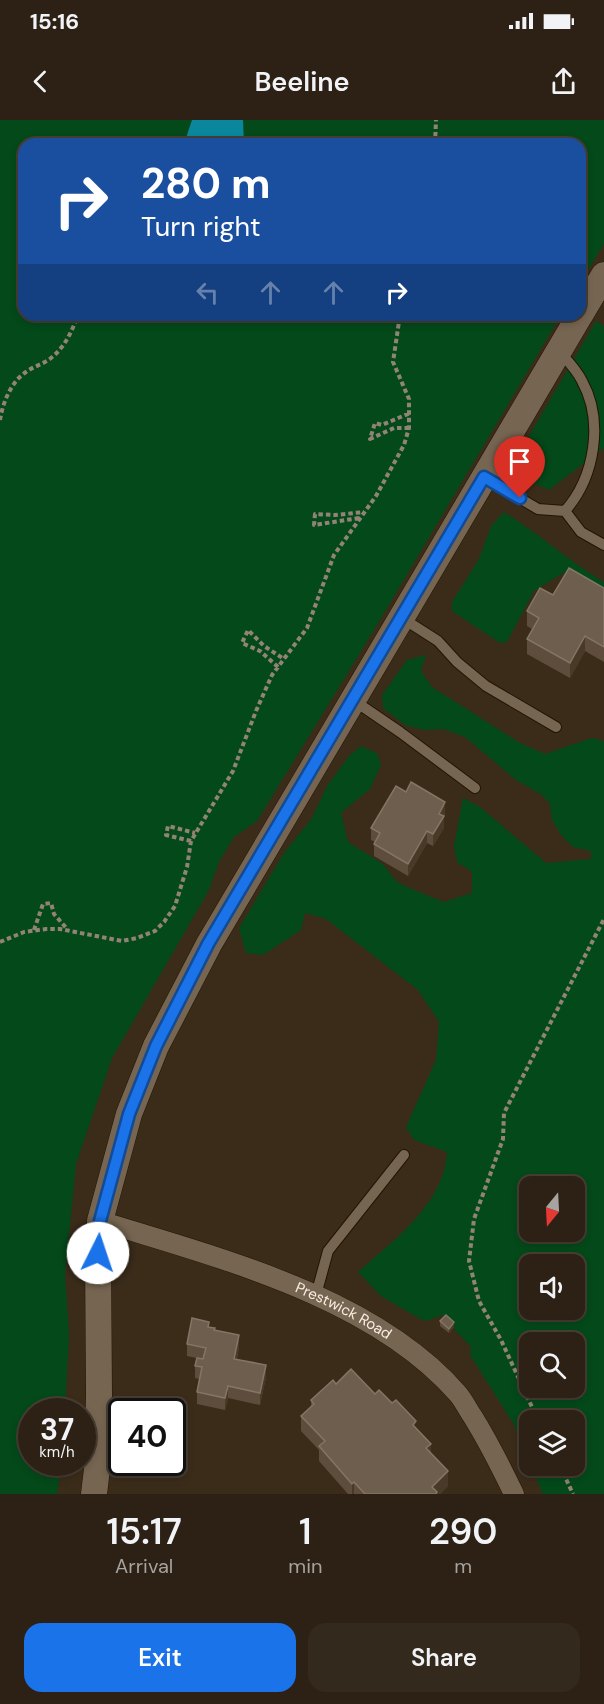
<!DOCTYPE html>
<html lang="en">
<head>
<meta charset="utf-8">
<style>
	:root { --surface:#2c2114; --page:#34291d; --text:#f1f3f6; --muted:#a6a3a0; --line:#483e34; --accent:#1a73e8 }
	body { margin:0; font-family:"DM Sans",sans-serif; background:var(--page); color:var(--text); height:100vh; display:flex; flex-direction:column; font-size:22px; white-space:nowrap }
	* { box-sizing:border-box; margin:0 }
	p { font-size:20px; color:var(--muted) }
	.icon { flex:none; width:33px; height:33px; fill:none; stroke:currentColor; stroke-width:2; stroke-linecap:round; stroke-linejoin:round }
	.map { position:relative; height:1374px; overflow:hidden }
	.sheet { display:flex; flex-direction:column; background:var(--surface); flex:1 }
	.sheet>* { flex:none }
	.hud { position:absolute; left:18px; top:18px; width:568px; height:183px; border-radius:18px; box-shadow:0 3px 9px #0003,0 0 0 2px var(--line); background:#1a4fa0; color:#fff; overflow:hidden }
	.needle { width:39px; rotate:198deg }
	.controls { position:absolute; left:519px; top:1056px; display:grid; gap:12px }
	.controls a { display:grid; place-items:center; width:66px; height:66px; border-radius:12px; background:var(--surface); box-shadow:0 3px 9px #0003,0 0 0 2px var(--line); font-size:30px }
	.speed { position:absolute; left:18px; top:1278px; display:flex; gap:12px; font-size:30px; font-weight:700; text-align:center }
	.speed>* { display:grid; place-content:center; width:78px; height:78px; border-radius:50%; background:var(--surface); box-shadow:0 3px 9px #0003,0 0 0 2px var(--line); line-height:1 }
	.speed small { font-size:15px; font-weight:400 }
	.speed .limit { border:3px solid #111; border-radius:9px; background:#fff; color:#111 }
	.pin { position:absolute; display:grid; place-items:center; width:51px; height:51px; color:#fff; margin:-62px -26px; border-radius:50% 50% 50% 0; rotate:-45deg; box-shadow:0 0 6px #0007 }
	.pin .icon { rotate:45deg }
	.me { position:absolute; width:66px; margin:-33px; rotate:4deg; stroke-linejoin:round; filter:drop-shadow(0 0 4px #0008) }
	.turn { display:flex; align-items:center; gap:21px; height:126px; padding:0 24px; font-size:27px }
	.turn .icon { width:78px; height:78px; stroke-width:2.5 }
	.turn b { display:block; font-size:42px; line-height:51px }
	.lanes { display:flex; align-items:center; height:57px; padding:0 24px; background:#0003; justify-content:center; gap:30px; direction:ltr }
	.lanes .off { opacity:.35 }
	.eta { display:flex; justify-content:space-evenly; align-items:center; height:102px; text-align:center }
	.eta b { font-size:36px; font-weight:600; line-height:42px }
	.action { display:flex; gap:12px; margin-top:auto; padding:12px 24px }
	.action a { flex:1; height:69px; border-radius:18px; background:var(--accent); color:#fff; font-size:24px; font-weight:600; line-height:69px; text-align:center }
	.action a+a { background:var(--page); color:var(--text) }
	.status { display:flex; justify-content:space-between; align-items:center; height:42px; padding:0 30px; background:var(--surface); direction:ltr }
	.status svg { height:16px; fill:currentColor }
	header { display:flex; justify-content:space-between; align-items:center; height:78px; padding:0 24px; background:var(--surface); font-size:27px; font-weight:600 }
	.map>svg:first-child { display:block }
	.green { fill:#04491a; fill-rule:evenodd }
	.water { fill:#0a869d }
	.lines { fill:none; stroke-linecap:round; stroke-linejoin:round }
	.service-casing { stroke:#221403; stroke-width:12 }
	.minor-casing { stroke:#221403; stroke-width:21 }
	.tertiary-casing { stroke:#221403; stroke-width:27 }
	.path { stroke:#918475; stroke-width:4; stroke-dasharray:4.5 3; stroke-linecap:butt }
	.service { stroke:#766551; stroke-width:10 }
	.minor { stroke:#766551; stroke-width:20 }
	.tertiary { stroke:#766551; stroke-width:26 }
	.wall { fill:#5e4d3c }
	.shaded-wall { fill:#493927 }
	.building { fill:#6e5e4e; stroke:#847565; stroke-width:1.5 }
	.route-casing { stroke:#114b97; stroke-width:15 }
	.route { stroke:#1a73e8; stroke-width:10 }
	.labels { text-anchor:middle; stroke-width:5; stroke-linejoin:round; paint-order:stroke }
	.street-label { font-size:15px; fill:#f8eee3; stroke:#3b2c1a }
</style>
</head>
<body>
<div class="status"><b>15:16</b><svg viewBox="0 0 49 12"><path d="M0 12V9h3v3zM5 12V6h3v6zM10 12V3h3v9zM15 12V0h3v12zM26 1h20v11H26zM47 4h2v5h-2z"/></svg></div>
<header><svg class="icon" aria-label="back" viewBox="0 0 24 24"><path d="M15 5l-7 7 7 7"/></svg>Beeline<svg class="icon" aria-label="share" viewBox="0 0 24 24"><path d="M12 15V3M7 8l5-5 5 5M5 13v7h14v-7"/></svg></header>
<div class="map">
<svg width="604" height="1374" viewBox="0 0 604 1374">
	<rect width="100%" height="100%" fill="#3b2c1a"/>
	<path class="green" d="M0,0H604V124L581,161L580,24H24V195H561L374,510L257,701L234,717L219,742L209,770L112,938L76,1044L65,1155L69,1214L65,1291L32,1292V1342L62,1343L57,1374H0Z
		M596,201L604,206V328L549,370L508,352Z
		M504,392C539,414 569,441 604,462V471L596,466L563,453L534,471L507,522L500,523L452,491V482L479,439L491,406Z
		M426,535L421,551L432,567L520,623L545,634L592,618L604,621V1374H543L531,1346H574V1300H530L529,1342L513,1303L470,1235L471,1227L441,1195L428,1201L420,1199L381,1176L358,1152C394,1120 444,1084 447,1032L414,1020L406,1007L436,940L439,902L418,870L326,799L305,793L301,810L263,835L246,833L239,808L284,733L312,698L327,666L349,636L361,626L377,633L381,645L370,669L341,693L348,722L383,744L396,761L407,767L444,782L472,773V752L457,742L454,726L463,678L480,687L546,743L591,739V731L573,727L561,715L552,700L550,684L542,675L516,660L465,617L443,609L425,610L405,605L383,588L382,575L407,540ZM530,1066H574V1112H530ZM530,1144H574V1190H530ZM530,1222H574V1268H530Z"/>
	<path class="water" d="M192,0H243L244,24H184Z"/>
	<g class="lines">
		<g class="service-casing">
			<path id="service" d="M484,357L538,389L565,391C595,357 604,301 582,261C577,250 567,240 559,231
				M565,391L581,412L604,425
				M402,498L438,521L457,542L486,566L556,607
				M353,580L400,612L475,668
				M316,1175L328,1131L404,1035"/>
		</g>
		<g class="minor-casing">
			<g id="minor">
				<path id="s1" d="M100,1101C219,1138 374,1177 458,1274C464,1281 468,1290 473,1297C489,1323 501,1347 514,1374"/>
			</g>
		</g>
		<g class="tertiary-casing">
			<path id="tertiary" d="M580,195L604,155
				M94,1374L97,1349L99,1275L98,1133L100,1101L129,994L156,926L209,824L580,195"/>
		</g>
		<path class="path" d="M435,24L436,0
			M0,300C3,282 11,262 26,252C34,246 44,244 51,238C65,227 72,211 78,195
			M409,308H394L370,319L375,303L382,305L410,293
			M359,398L314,405L315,394L335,395L364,392
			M278,547L260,531L242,523L248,510L264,526L284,539
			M191,721L166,715L168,706L195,713
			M34,810L43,784L51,783L54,794L68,810
			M0,822L24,812L46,809H60L122,821L137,818L155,811L164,802L175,786L187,747L191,721L233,651L256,591L272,555L307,508L334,435L376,376L404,325L409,308V279L393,242L400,195
			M538,1300L501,1220L479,1181L469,1141L474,1099L503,1019L504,993L604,799
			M560,1346L573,1374"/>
		<use href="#service" class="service"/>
		<use href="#minor" class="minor"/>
		<use href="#tertiary" class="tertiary"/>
	</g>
	<path class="wall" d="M604,468V542L585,531L570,558L527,534V519L532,509L527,506V491L553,475Z
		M445,694L444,697V708L433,726L427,723L408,756L374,736V724L375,722L371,720V708Z
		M440,1201L454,1207L449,1213L440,1206Z
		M209,1207L239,1227L237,1239L266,1257L260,1285L228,1278L225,1290L197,1284V1272L199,1259L195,1258V1246L196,1238L187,1236V1224Z
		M336,1264L375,1274L416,1309L448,1366L440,1374H348L319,1341V1330L301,1311V1296L311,1287V1280Z"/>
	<path class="shaded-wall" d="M585,516V531L570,558V543Z
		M445,682V694L444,697V708L433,726V714L439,694Z
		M427,711V723L408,756V744Z
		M454,1202V1207L449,1213V1209Z
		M239,1215V1227L234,1251V1239Z
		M266,1245V1257L260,1285V1273Z
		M228,1266V1278L225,1290V1278Z
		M431,1324V1339L426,1328Z
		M448,1351V1366L440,1374H432V1367Z
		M354,1362V1374H352V1364Z"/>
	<path class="building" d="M569,448L604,468V527L585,516L570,543L527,519L539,498L527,491L540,468L553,475Z
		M411,662L445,682L439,694L444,696L433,714L427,711L408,744L374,724L380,713L371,708L396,666L406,672Z
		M446,1195L454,1202L449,1209L440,1201Z
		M192,1198L209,1202L208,1207L215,1208L214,1210L239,1215L234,1239L266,1245L260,1273L228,1266L225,1278L197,1272L202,1247L195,1246L197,1238L203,1239L206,1228L187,1224Z
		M351,1249L375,1274L379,1270L392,1283L396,1280L416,1301L413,1305L431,1324L426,1328L448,1351L432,1367L437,1372L436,1374H365L354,1362L352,1364L319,1326L325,1321L301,1296L314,1284L311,1280L333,1260L336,1264Z"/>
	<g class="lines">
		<g class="route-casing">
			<path id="route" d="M98,1133L100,1101L129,994L156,926L208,824L484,357L520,378"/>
		</g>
		<use href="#route" class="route"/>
	</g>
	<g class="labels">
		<g class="street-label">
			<text dy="5" stroke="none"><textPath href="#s1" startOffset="260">Prestwick Road</textPath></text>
		</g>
	</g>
</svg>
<div class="controls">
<a><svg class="needle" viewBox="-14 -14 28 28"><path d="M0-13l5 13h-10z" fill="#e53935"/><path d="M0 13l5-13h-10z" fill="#a6a3a0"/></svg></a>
<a><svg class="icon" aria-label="sound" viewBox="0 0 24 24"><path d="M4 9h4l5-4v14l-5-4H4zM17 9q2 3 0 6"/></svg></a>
<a><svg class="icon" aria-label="search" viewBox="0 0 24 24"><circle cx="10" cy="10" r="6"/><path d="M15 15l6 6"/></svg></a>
<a><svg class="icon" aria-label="layers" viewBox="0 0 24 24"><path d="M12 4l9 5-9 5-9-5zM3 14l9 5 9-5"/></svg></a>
</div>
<div class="speed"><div>37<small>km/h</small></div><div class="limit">40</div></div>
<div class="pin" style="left:520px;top:378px;background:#d93025"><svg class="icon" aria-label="arrive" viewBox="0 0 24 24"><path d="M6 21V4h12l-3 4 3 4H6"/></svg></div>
<svg class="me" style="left:98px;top:1133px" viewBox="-20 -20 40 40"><circle r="19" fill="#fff"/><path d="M0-13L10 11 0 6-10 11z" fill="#1a73e8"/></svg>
<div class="hud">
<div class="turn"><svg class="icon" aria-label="right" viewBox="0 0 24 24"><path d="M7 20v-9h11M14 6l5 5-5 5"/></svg><div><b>280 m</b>Turn right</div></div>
<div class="lanes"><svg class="icon off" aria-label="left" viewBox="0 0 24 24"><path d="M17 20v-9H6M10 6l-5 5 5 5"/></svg><svg class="icon off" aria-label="ahead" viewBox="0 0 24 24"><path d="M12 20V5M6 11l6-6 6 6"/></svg><svg class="icon off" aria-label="ahead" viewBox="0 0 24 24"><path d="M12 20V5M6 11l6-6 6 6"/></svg><svg class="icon" aria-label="right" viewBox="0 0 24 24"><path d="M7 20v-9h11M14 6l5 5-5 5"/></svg></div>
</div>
</div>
<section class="sheet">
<div class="eta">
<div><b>15:17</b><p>Arrival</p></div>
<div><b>1</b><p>min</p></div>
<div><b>290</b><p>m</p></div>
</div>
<div class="action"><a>Exit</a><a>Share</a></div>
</section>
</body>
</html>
